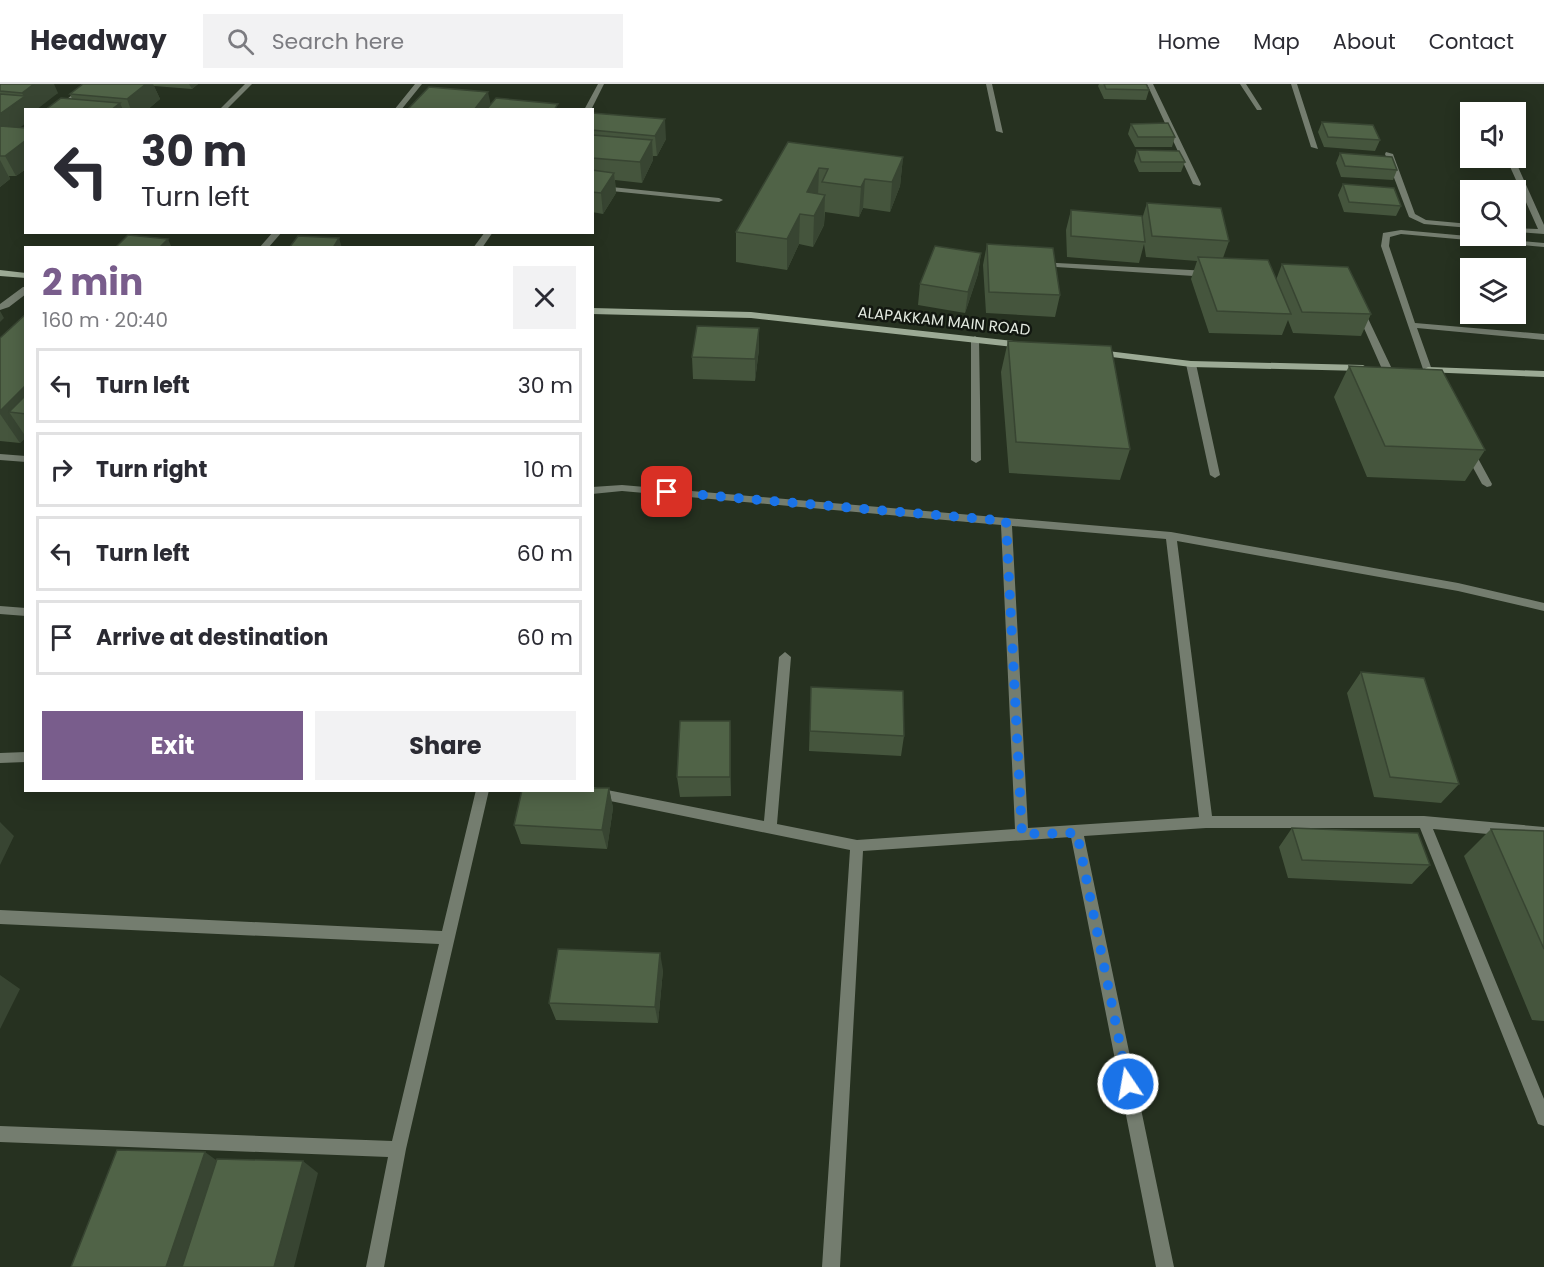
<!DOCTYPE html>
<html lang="en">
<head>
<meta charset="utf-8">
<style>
	:root { --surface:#fff; --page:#f2f2f3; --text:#2b2b33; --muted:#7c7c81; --line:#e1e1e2; --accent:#795d8c }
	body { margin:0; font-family:Poppins,sans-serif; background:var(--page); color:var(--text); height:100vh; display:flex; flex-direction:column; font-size:22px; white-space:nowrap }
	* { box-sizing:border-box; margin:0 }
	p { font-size:20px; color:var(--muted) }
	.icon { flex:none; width:33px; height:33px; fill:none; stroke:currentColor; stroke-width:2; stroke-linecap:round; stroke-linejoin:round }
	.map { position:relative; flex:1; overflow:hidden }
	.side { position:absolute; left:24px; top:162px; width:570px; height:546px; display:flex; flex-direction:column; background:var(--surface); border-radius:0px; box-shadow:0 3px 15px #0003 }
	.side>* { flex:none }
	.banner { position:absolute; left:24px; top:24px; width:570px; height:126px; border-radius:0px; box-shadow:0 3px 15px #0003; background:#fff; color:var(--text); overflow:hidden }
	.buttons { position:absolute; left:1460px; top:18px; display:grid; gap:12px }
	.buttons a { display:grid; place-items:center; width:66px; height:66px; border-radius:0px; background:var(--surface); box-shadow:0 3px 15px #0003; font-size:30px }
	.pin { position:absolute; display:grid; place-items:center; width:51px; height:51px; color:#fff; margin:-26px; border-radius:12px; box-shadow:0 3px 9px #0006 }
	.me { position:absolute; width:66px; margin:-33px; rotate:348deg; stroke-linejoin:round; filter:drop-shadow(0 0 4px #0008) }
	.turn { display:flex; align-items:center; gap:21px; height:126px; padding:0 18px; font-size:27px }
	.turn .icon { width:78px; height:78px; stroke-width:2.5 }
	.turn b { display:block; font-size:42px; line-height:51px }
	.round { display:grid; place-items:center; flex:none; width:63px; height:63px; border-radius:0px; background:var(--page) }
	.overview { display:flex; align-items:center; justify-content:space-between; height:102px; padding:0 18px }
	h1 { font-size:36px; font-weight:700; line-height:45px; color:var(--accent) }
	.cta { display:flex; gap:12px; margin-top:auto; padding:12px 18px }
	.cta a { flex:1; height:69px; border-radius:0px; background:var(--accent); color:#fff; font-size:24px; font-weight:700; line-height:69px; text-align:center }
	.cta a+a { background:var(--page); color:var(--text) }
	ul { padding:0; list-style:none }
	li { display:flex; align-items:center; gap:18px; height:75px; margin:0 12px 9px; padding:0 6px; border:3px solid var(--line); border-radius:0px }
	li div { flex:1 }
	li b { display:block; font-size:22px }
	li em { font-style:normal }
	header { display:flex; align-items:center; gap:36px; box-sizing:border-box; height:84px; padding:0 30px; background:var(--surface); border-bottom:2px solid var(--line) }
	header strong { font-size:28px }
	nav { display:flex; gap:33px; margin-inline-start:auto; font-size:21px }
	.search { width:420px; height:54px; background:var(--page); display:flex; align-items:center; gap:15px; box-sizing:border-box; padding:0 21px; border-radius:0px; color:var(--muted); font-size:22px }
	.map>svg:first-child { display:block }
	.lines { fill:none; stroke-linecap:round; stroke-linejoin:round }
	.service { fill:#747d6f; fill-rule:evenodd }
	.minor { fill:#747d6f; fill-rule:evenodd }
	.secondary { fill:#9caa95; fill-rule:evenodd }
	.wall { fill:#45553d }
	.shaded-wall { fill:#384532 }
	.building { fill:#506347; stroke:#384532; stroke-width:1.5 }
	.route { stroke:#1a73e8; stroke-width:10; stroke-dasharray:0 18 }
	.labels { text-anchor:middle; stroke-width:5; stroke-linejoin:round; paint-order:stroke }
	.far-street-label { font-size:15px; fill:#e3eae0; stroke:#121710 }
</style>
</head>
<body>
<header>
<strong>Headway</strong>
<div class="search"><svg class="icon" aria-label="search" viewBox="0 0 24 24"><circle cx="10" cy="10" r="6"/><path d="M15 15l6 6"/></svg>Search here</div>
<nav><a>Home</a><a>Map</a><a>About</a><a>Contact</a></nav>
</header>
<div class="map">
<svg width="1544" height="1183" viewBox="0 0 1544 1183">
	<rect width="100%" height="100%" fill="#263120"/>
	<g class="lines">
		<path class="service" d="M1401,146L1544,159V163L1401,150L1390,153L1389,162L1415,239L1544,250V256L1417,244L1432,286L1427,289L1424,288L1381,162L1383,149Z
			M23,203H26V210L9,223L0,226V220Z"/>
		<path class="minor" d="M85,0H92L62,26H54Z
			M245,0H252L226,26H219Z
			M415,0H422L401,26H394Z
			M598,0H604L591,26H584Z
			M986,0H992L1003,49L996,47Z
			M1147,0H1153L1201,100L1200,102L1193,100Z
			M1240,0H1246L1262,25L1261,26H1257Z
			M1291,0H1297L1318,65L1311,63Z
			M1386,68L1393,70L1415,130L1426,136L1470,140V144L1424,140L1409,133L1385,70Z
			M1508,74L1515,76L1544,141V150L1515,148V144L1538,145L1507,76Z
			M592,101L719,114L723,116L719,118L592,105Z
			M273,148H282L268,164H259Z
			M485,148H493L482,164H473Z
			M1038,178L1209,187L1213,190L1209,193L1041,182H1038Z
			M1360,223L1364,226L1392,285L1390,287L1387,288L1382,285L1356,226Z
			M975,252L979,255L981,376L976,379L971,376V255Z
			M1191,277L1196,280L1220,391L1215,394L1210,391L1186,280Z
			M1469,364L1474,367L1492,400L1491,402L1487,403L1482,400L1464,367Z
			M0,370L26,372V378L0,376Z
			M622,401L1171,448L1458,499L1544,519V527L1458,507L1177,457L1212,732H1424L1544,743V755L1433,745L1544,1015V1042L1538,1040L1420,744H1206L1084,752L1174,1183H1156L1071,753L863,767L840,1183H822L850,766L581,711L576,710L575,706H592V703L764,737L779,573L785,568L791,573L777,740L857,756L1015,745L1001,441L622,407L592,410V403ZM1012,442L1166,455L1199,733L1028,744Z
			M0,522L26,524V532L0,530Z
			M26,668V678L0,679V669Z
			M476,706H489L406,1065L384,1183H366L388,1073L0,1058V1042L392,1057L439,860L0,840V826L442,847Z"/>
		<path class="secondary" d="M0,186L26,189V194L0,192Z
			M592,224L751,228L1022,258L1027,261L1022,264L751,234L592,230Z
			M1099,266L1191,277L1363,281L1368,284L1363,287L1191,283L1096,271L1094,269Z
			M1428,283L1544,287V293L1425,288L1423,286Z"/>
	</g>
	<path class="wall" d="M0,0L58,9L26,26L20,44H26V85L16,92H9L10,95L0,103Z
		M83,0H198L192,5L154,2L160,15L147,26H45L72,15L70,10Z
		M1099,0H1146L1149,6L1146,16L1104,15L1098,2Z
		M592,29L666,55L657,72H653V76L642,99L615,96L616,109L603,130L592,128Z
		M1322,38L1380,56L1375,67L1324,63L1318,48Z
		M1131,40L1175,53L1172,63H1135L1128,50Z
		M788,58L903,73L900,102L890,128L863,124L859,133L825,128L824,141L813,163L799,160L787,186L736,178V148Z
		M1137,66L1185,78L1181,88H1139L1134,77Z
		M1340,69L1397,86L1393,96L1341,93L1336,79Z
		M1343,100L1401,122L1396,132L1344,128L1338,111Z
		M1147,119L1229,157L1223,174L1276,196L1282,180L1371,230L1361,252L1293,249L1288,236L1282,251L1209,249L1191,195L1197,177L1146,173L1144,160L1139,179L1067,173L1066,146L1071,126L1142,135Z
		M987,160L1060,211L1055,233L986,229L983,181Z
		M981,169L978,190L965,229L918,221L920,200Z
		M26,230V353L20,359L0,357V254Z
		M759,244V265L755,297L693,295L692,273Z
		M1008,257L1130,365L1120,396L1009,389L1001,288Z
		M1349,282L1485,366L1465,397L1367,393L1334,313Z
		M1361,588L1459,700L1441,719L1374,713L1347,609Z
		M811,603L904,652L901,672L809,667Z
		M730,637L731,657V712L680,713L677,693Z
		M609,704L613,724L607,765L521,760L514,741Z
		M1292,744L1430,781L1412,800L1288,794L1279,763Z
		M1491,745L1544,747V937L1532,936L1464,772Z
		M663,886L658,939L556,936L549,919Z"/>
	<path class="shaded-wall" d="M34,0H54L58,9L36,26H26V39L1,58L0,56V30L24,13L22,9Z
		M146,0H153L160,15L147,26H131L127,15Z
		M189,0H198L192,5Z
		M488,8L492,26H474Z
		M120,19L123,26H111Z
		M665,35L666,55L657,72L655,52Z
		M26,56V85L16,92L5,72Z
		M652,56L653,76L642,99L640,78Z
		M903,73L900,102L890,128L892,98Z
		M0,76L10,95L0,103Z
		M819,84L818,113L807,108Z
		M614,89L616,109L603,130L601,109Z
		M865,95L863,124L859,133L861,103Z
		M825,111L824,141L813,163L814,132Z
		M800,130L799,160L787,186V155Z
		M339,154L342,164H333Z
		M168,155L172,164H159Z
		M981,169L978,190L965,229L968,208Z
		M0,227L4,234L0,238Z
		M759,244V265L755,297V275Z
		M26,301V330L9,328L26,353L20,359L0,330V327Z
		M730,637L731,657V712L730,693Z
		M609,704L613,724L607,765L602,746Z
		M0,738L14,752L0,781Z
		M660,869L663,886L658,939L655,923Z
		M0,891L20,905L0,945Z
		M205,1068L223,1081L189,1183H166Z
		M303,1077L318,1089L294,1183H274Z"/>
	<path class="building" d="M0,0H34L22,9L0,7Z
		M83,0H146L127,15L70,10Z
		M1104,0H1146L1149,6L1106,5Z
		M429,3L488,8L474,26H407Z
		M0,10L25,12L0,30Z
		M61,14L120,19L111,26H45Z
		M496,14L558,20L554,26H486Z
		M592,29L665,35L655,52L592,46Z
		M1322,38L1373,41L1380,56L1328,53Z
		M1168,39L1175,53H1138L1131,40Z
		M0,42L26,44V56L5,72H0Z
		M592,51L652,56L640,78L592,74Z
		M788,58L903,73L892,98L865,95L861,103L822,98L828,85L819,84L807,108L825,111L814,132L800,130L787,155L736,148Z
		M1137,66L1179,67L1185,78H1141Z
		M1340,69L1392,73L1397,86L1345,82Z
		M592,86L614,89L601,109L592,108Z
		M1343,100L1394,104L1401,122L1349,118Z
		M1147,119L1221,124L1229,157L1152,152Z
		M1071,126L1142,132L1145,158L1071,152Z
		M128,151L168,155L159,164H115Z
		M298,152L339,154L333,164H289Z
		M987,160L1053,164L1060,211L989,208Z
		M935,162L981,169L968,208L920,200Z
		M1198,173L1268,176L1291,230L1217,227Z
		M1282,180L1348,183L1371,230L1302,228Z
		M26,230V301L0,327V254Z
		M697,242L759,244L755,275L692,273Z
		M1008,257L1111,262L1130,365L1016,358Z
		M1349,282L1442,286L1485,366L1385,362Z
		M26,311V330L9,328Z
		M1361,588L1424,594L1459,700L1390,693Z
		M811,603L903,607L904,652L810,647Z
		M680,637H730V693H677Z
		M592,704H609L602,746L514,741L522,706H592Z
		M1292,744L1418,749L1430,781L1302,776Z
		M1491,745L1544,747V865Z
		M558,865L660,869L655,923L549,919Z
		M117,1066L205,1068L166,1183H71Z
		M217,1075L303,1077L274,1183H182Z"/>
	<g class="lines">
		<path class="route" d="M667,408L1006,437L1022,750L1077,749L1128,1000"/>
	</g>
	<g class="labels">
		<g class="far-street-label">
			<text transform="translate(944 237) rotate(6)" y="5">ALAPAKKAM MAIN ROAD</text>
		</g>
	</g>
</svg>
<div class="buttons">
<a><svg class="icon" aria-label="sound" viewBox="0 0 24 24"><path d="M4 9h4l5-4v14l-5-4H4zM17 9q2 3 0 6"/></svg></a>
<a><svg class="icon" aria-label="search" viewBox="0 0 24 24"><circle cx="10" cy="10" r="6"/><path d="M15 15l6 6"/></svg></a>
<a><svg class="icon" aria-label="layers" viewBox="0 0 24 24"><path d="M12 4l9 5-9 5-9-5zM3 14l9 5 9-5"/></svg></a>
</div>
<div class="pin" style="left:667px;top:408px;background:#d93025"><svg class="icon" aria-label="arrive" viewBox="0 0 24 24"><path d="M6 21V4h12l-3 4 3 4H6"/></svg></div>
<svg class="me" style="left:1128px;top:1000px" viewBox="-20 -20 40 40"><circle r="17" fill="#1a73e8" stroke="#fff" stroke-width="3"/><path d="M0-11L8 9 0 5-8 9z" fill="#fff"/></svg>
<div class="banner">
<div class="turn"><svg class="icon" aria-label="left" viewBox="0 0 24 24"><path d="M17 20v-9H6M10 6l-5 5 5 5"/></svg><div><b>30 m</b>Turn left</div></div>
</div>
<section class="side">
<div class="overview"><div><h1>2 min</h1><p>160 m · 20:40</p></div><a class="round"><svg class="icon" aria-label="close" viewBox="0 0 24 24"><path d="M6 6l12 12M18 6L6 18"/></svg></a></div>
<ul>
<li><svg class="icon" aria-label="left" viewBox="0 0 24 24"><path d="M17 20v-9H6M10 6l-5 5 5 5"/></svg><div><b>Turn left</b></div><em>30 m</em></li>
<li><svg class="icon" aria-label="right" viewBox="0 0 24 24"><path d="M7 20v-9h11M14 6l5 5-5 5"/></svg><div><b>Turn right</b></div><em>10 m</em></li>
<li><svg class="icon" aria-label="left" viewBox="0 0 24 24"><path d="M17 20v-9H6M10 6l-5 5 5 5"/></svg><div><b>Turn left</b></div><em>60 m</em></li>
<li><svg class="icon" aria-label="arrive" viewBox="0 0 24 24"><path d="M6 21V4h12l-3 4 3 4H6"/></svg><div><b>Arrive at destination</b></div><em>60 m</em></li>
</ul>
<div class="cta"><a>Exit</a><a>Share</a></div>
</section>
</div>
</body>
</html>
